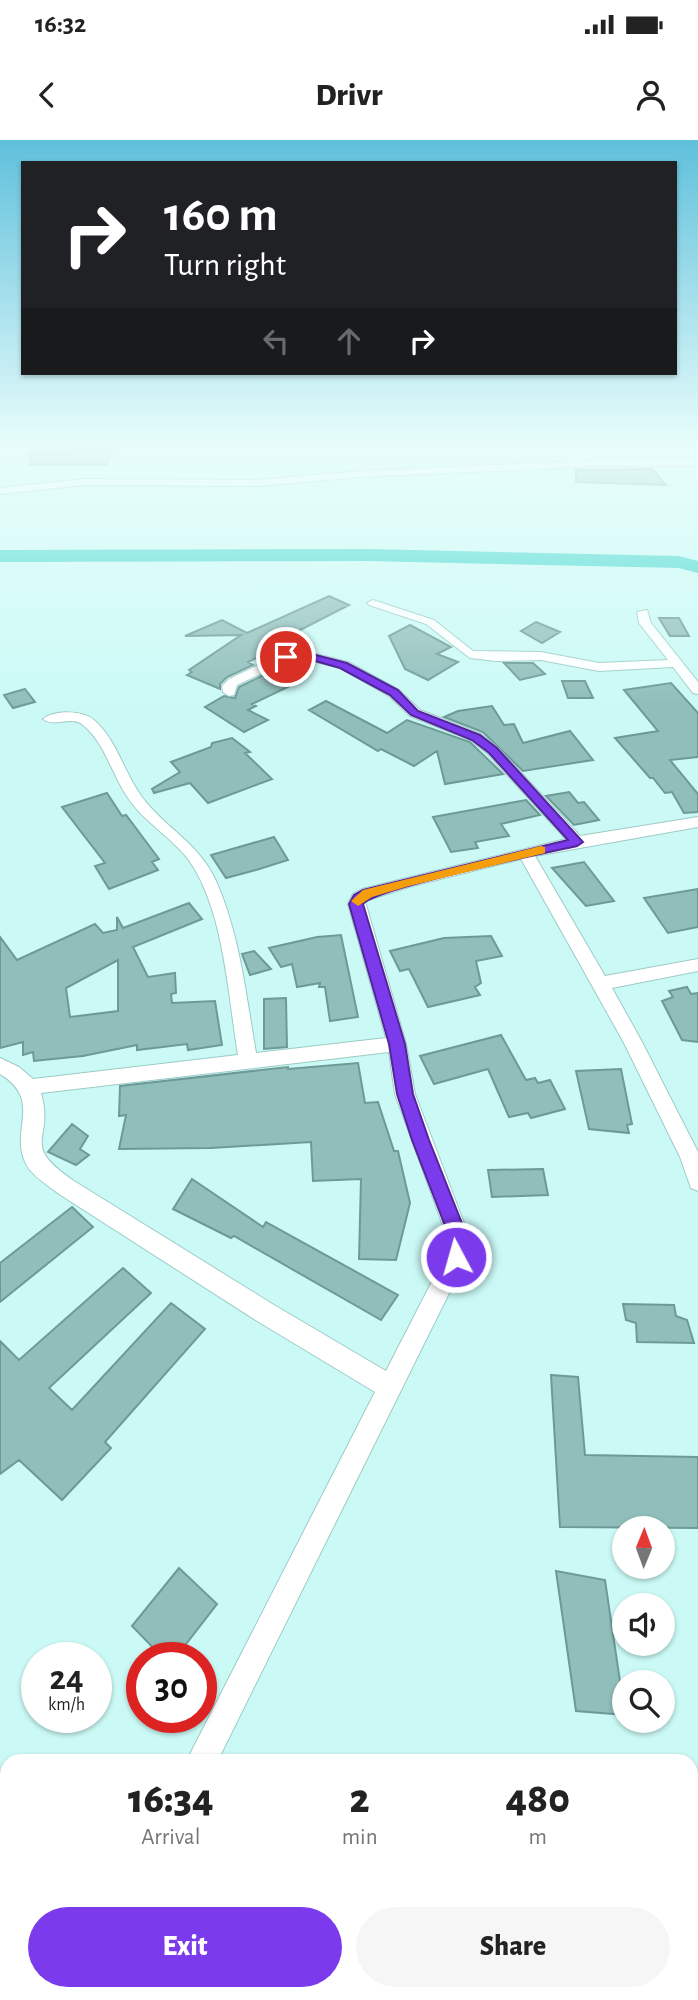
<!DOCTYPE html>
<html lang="en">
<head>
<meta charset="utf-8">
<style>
	:root { --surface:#fff; --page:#f6f6f6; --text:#222; --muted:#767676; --accent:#7c3aed }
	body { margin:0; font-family:"Alegreya Sans",sans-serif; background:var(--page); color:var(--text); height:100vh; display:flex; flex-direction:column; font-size:26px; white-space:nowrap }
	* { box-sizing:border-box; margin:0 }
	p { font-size:23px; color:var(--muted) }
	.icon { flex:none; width:38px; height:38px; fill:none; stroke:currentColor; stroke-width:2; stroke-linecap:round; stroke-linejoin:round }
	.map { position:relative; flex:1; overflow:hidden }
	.drawer { position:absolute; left:0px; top:1614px; width:698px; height:247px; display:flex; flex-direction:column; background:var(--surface); border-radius:21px 21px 0 0; box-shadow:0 2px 5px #0004 }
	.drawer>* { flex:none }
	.guide { position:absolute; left:21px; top:21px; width:656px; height:214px; border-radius:0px; box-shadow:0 2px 5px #0004; background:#202124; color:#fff; overflow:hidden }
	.needle { width:46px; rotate:1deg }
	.controls { position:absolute; left:612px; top:1376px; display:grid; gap:14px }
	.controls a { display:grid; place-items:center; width:63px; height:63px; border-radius:50%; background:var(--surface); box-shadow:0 2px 5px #0004; font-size:35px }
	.speed { position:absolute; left:21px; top:1502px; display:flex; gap:14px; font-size:35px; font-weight:700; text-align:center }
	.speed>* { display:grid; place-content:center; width:91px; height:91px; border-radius:50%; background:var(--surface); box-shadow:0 2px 5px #0004; line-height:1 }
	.speed small { font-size:18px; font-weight:400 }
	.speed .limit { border:10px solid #d22; background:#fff; color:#111 }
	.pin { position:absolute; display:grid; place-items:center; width:60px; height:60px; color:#fff; margin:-30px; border:4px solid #fff; border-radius:50%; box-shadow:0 2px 7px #0007 }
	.me { position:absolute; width:77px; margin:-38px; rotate:354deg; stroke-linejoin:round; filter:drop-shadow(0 0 5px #0008) }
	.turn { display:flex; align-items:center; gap:24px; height:147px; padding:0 28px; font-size:32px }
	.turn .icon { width:91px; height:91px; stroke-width:2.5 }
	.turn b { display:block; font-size:49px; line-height:60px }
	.lanes { display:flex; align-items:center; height:66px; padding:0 28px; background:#0003; justify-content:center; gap:35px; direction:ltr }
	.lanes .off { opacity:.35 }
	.eta { display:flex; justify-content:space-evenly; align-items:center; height:119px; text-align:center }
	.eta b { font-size:42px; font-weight:800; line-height:49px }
	.cta { display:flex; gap:14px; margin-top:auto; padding:14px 28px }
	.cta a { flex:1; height:80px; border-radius:42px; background:var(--accent); color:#fff; font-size:28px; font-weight:800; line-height:80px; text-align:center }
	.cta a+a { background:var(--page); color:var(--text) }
	.status { display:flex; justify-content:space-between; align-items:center; height:49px; padding:0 35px; background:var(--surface); direction:ltr }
	.status svg { height:19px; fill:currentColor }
	header { display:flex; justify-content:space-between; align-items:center; height:91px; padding:0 28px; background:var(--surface); font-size:32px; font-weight:800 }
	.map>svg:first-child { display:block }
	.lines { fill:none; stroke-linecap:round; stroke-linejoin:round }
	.river { fill:#31d2c9; fill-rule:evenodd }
	.building { fill:#90beba; stroke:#6d9a96; stroke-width:2; fill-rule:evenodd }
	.street-casing { stroke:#9dcbc7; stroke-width:2 }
	.highway-casing { stroke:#fff; stroke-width:2 }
	.street { fill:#fff; fill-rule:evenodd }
	.highway { fill:#32b0a8; fill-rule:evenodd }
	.route { fill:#7c3aed; stroke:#51269a; stroke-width:2 }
	.slow { fill:#f59e0b }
</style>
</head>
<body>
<div class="status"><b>16:32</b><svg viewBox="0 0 49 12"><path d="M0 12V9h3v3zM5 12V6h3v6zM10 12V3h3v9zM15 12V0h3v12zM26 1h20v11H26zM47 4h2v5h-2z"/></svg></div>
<header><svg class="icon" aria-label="back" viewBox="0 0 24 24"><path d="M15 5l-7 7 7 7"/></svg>Drivr<svg class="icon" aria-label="person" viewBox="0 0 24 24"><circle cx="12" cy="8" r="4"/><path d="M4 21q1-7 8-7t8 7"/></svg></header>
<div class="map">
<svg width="698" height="1860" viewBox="0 0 698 1860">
	<rect width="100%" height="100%" fill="#cbfaf6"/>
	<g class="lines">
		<path class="river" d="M368,409L679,416L698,421V433L679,428L368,421L0,422V410Z"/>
	</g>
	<path class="building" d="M113,308L107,325H30V312Z
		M652,329L666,345L576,342V330Z
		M329,456L349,465L267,507L273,510L248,522L253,525L227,537L220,544V549L187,535L192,532L189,530L241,495L185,496L222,480L247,493Z
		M659,478H679L689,496H670Z
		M536,482L560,492L542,503L521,491Z
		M410,485L451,507L437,514L458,522L428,540L405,529L389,496Z
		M504,523H533L545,534L520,540Z
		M268,533L290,546L252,564L256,566L248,570L268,580L244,592L205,567L224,556L235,558L239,547Z
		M562,541H585L593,558H568Z
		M671,543L698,573V617L670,620L698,654V672L684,673L672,652L665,653L653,638H650L615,598L658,591L624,550Z
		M25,549L35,562L13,568L4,555Z
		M326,561L387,593L407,580L470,602L503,634L445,644L437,611L414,626L381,609L378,611L309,570Z
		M492,566L504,585L514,584L523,603L570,591L593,620L523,631L483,592L444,577L458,571Z
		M232,598L250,612L245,613L272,639L208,663L190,643L154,653L152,649L180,632L171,622L211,607L212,603Z
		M569,652L578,663L584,662L599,680L574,685L546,656Z
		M107,653L122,676L126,675L159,719L152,722L158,730L109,749L95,726L105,723L62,667Z
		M526,660L540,675L501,684L509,696L475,702L478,708L451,712L433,677Z
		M274,697L288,720L256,730L226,738L211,715Z
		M584,722L614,761L586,766L552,728Z
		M698,749V787L668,793L644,758Z
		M189,763L202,779L133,807L148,837L175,833L176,853L171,854L172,863L215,861L222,905L188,910L187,904L137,910V905L83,916L34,921L33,912L23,915V902L0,908V797L17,820L95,784L103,793L117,790V777L123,788ZM118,820V871L70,877L66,848Z
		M341,795L358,877L330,881L325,847H319L320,843L297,847L292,824L281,827L269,808L317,797Z
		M491,796L502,816L476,821L481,843L475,847L480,855L428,867L409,829L400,831L390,811L444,798Z
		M254,811L271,829L250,835L242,814Z
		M687,847L691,854L698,853V902L682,900L662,861L673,857L669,851Z
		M286,858L287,907L264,909V859Z
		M501,895L526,940L535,938L538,943L550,940L565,969L531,978L528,973L509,977L488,929L434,944L420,916Z
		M358,923L365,963L378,962L394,1011H398L410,1063L396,1120L359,1119L361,1039L313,1041L311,1002L211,1008L119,1009L126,975L119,976L120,946L288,927V929Z
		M621,929L632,984L627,985L629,993L589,989L576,931Z
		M72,984L88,996L80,1009L89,1015L76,1025L48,1012Z
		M543,1029L548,1055L492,1057L488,1030Z
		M192,1039L263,1087L266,1082L398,1155L381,1180L234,1096L231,1098L173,1069Z
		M72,1067L93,1087L0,1162V1123Z
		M123,1128L151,1153L49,1248L72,1270L171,1163L205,1189L105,1302L111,1308L62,1360L19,1320L0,1334V1201L19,1220Z
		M623,1164L674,1165L676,1176L687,1180L694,1203L637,1202L636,1183L626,1180Z
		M551,1235L578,1237L585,1315L698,1317V1388L560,1387Z
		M179,1428L217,1464L176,1517H162L132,1486Z
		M556,1431L605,1440L625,1575L576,1571Z"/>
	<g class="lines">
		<g class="street-casing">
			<path id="street" d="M30,305H68L0,313V307Z
				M192,305H295L291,308H196Z
				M604,320H698V326H604L361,337L257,346L84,345L0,354V348L84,339L257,340L361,331Z
				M373,460L434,480L473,511L541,512L599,523L668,520L639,483L637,472L647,470L651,483L698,542V554L693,553L673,527L599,531L541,520L496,521L470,518L426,484L369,465L367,463Z
				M308,512L348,522L399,550L420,570L481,594L498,608L580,696L698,677V687L535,716L605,836L698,819V831L612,848L641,900L698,1012V1051L691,1048L680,1017L623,901L521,719L412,746L365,761L406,904L415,954L467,1091V1117L218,1620H187L375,1252L257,1181L59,1054C49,1046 37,1039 29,1029C5,993 46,962 0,934V918L19,927L33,939L238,915C228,856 224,768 188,719C170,696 144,682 128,658C112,635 105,603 83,585C71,575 54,588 43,579C54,570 82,570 94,580C117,600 124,633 142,657C165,688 200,704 216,741C240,795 246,855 256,913L386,898L348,764L353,754L362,749L566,699L488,614L471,600L410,576L389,556L340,528L308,520L288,521L237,545L234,555L229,556L223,552L222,546L229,539L282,514ZM389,912L395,954L445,1091V1116L386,1231L274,1165L74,1041C18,1003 55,1001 41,953Z"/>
		</g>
		<g class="highway-casing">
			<path id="highway" d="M0,1710L7,1713V1775L0,1772Z
				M110,1853H180L183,1860H113Z"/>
		</g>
		<use href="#street" class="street"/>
		<use href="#highway" class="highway"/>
	</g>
	<linearGradient id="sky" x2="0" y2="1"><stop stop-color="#5fc0dc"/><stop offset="0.54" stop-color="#e8fdfb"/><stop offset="1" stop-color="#e8fdfb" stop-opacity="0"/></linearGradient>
	<rect width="698" height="565" fill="url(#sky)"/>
	<path class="route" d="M308,513L347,523L398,550L418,571L480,595L497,608L583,702L577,706C545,713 376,748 363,764L405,904L413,954L429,1000L465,1091L466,1117L463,1123L456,1125L450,1123L447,1117V1091L412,1000L397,954L389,904L349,764L354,755L363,750L568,700L489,613L472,600L411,575L390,555L340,528L308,519L286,520L281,517L286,514Z"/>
	<path class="slow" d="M541,706L545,707V713L409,746L372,757L358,766L351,761L363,750Z"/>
</svg>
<div class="controls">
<a><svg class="needle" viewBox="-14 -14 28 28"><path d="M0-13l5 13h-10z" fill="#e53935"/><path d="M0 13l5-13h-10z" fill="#767676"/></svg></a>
<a><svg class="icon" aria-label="sound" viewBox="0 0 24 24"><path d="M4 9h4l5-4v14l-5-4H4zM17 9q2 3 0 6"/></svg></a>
<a><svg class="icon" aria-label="search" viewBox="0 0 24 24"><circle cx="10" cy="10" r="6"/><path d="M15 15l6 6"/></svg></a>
</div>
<div class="speed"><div>24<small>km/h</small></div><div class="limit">30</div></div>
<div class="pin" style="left:286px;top:517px;background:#d93025"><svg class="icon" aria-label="arrive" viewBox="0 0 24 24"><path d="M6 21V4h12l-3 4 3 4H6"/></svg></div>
<svg class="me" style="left:456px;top:1117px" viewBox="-20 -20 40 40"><circle r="17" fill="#7c3aed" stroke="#fff" stroke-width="3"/><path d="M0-11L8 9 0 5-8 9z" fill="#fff"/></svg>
<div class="guide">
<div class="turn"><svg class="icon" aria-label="right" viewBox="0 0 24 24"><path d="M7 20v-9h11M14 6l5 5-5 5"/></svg><div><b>160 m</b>Turn right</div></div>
<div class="lanes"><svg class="icon off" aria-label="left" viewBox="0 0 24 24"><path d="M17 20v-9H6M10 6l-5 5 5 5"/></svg><svg class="icon off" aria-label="ahead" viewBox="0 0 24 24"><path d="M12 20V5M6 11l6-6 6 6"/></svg><svg class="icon" aria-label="right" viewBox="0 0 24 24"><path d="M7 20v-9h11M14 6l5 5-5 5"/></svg></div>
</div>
<section class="drawer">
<div class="eta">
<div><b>16:34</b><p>Arrival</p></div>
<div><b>2</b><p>min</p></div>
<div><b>480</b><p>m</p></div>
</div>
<div class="cta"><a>Exit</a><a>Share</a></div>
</section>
</div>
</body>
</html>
